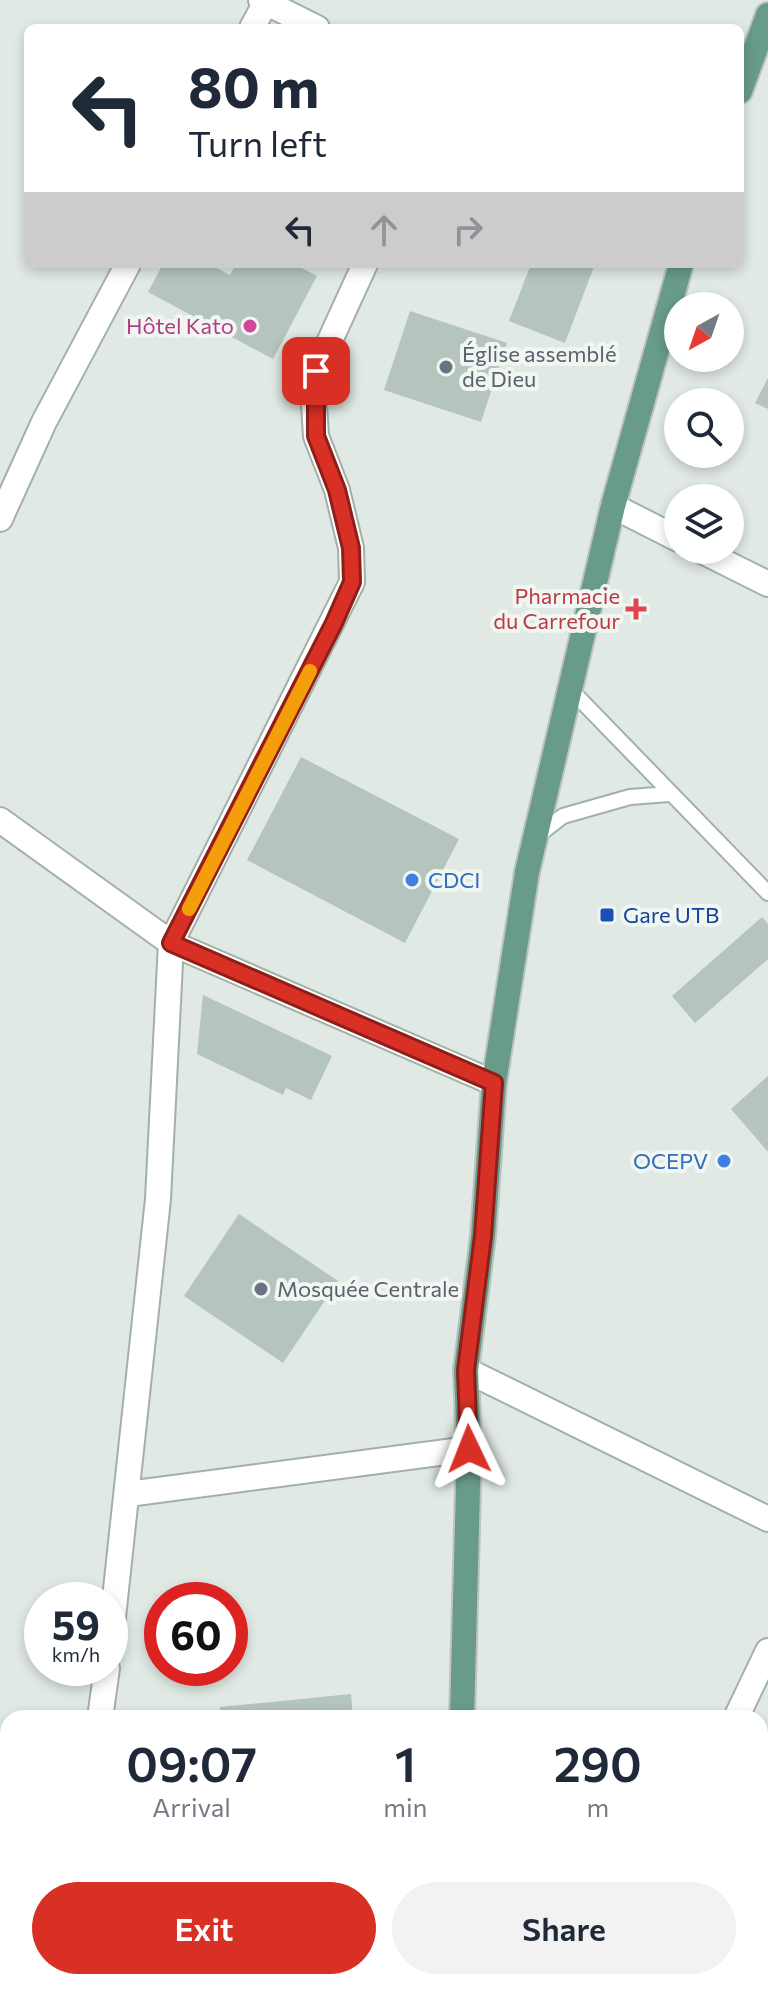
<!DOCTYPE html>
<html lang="en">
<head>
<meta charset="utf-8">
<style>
	:root { --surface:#fff; --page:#f2f2f3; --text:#1f2937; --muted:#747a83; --accent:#d93025 }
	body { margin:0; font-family:Commissioner,sans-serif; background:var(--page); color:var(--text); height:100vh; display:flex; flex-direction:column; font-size:30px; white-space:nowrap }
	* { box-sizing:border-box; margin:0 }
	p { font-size:26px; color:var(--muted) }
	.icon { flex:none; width:44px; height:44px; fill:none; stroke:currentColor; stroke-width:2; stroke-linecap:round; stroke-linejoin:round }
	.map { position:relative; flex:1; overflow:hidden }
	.side { position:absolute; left:0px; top:1710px; width:768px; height:280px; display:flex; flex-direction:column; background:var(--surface); border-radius:24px 24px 0 0; box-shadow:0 4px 12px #0003 }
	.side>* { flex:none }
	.banner { position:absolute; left:24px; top:24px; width:720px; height:244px; border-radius:12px; box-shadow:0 4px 12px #0003; background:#fff; color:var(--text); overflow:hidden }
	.needle { width:52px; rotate:220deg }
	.fabs { position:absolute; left:664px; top:292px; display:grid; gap:16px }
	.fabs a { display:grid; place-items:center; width:80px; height:80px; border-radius:50%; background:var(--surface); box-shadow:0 4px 12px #0003; font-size:40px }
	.speed { position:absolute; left:24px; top:1582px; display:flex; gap:16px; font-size:40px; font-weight:700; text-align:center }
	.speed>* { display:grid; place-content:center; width:104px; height:104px; border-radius:50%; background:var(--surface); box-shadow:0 4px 12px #0003; line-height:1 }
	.speed small { font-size:20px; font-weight:400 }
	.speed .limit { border:12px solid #d22; background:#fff; color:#111 }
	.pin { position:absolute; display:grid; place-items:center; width:68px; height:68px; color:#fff; margin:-34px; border-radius:16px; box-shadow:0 4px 12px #0006 }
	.me { position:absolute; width:88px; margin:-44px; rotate:358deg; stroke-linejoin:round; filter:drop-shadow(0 0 6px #0008) }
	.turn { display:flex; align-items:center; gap:28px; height:168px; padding:0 32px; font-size:36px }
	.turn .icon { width:104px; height:104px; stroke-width:2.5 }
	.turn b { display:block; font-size:56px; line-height:68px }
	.lanes { display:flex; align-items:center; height:76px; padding:0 32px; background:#0003; justify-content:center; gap:40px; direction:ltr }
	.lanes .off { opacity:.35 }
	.eta { display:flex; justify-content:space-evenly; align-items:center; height:136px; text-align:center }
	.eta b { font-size:48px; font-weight:600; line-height:56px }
	.cta { display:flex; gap:16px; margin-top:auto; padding:16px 32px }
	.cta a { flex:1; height:92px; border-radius:48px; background:var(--accent); color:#fff; font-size:32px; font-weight:600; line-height:92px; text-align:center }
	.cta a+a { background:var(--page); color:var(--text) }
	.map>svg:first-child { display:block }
	.building { fill:#b5c4bd }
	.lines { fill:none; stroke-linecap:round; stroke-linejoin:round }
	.lane-casing { stroke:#a3b0aa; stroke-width:18 }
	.street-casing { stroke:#a3b0aa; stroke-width:28 }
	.secondary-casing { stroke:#a0b4ab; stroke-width:28 }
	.primary-casing { stroke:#bdc3c1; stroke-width:28 }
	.lane { stroke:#fff; stroke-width:14 }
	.street { stroke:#fff; stroke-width:24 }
	.secondary { stroke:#fff; stroke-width:24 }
	.primary { stroke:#689b89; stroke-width:24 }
	.route-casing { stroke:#8d1f18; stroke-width:20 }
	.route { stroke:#d93025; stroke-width:14 }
	.slow { stroke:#f59e0b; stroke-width:14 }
	.hotel-dot { fill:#d1479c; stroke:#f0f6f2; stroke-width:3 }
	.worship-dot { fill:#6b7280; stroke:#f0f6f2; stroke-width:3 }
	.health-dot { fill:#e0444e; stroke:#f0f6f2; stroke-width:3 }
	.shop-dot { fill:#3f7fe0; stroke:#f0f6f2; stroke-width:3 }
	.transit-dot { fill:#1a4fb4; stroke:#f0f6f2; stroke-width:3 }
	.labels { text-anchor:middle; stroke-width:8; stroke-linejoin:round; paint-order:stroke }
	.hotel-label { font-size:22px; fill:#b23c85; stroke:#f0f6f2; text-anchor:end }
	.worship-label { font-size:22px; fill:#5b616d; stroke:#f0f6f2; text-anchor:start }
	.health-label { font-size:22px; fill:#be3a42; stroke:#f0f6f2; text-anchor:end }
	.shop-label { font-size:22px; fill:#366cbe; stroke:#f0f6f2; text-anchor:start }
	.transit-label { font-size:22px; fill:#164399; stroke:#f0f6f2; text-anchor:start }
</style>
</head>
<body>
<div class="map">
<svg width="768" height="1990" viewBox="0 0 768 1990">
	<rect width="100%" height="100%" fill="#e0e9e4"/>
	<path class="building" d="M163,264H209L230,275L236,264H294L317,276L273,359L148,292Z
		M531,264H595L565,343L509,321Z
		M410,311L507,343L481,422L384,390Z
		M768,378V409L755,403Z
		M301,757L459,839L405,943L247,860Z
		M762,917L768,924V959L695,1023L672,996Z
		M203,995L332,1056L311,1100L286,1088L283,1095L197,1054Z
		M768,1076V1152L731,1109Z
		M239,1214L338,1281L283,1363L184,1296Z
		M351,1694L353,1718H221L220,1707Z"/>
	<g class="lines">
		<g class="lane-casing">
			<path id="lane" d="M570,689L768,893
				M536,837L563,816L630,797L669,794"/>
		</g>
		<g class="street-casing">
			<path id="street" d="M261,0L317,28
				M252,28L267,0
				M365,264L316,371L314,405L316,436L337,490L351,548L352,582L171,943L494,1083
				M0,519L44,422L128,264
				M0,820L171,943L158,1199L110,1645
				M466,1370L768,1519
				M128,1494L469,1449
				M100,1718L107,1668
				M736,1718L768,1651
				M653,1982L668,1990
				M52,1990L54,1982"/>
		</g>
		<g class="secondary-casing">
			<path id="secondary" d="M613,506L678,539
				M700,550L768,584"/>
		</g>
		<g class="primary-casing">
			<path id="primary" d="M740,91L768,15
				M462,1718L469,1449L466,1370L483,1236L494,1083L527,872L613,506L681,264
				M469,1982L470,1990"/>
		</g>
		<use href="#lane" class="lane"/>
		<use href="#street" class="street"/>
		<use href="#secondary" class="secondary"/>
		<use href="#primary" class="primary"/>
	</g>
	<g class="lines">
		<g class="route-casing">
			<path id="route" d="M316,371V436L337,490L351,548L352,582L334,623L171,943L494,1083L483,1236L466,1370L469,1449"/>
		</g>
		<use href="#route" class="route"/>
		<path class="slow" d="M189,909L310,671"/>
	</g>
	<circle class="hotel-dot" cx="250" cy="326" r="8"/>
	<g class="worship-dot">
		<circle cx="446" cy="367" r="8"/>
		<circle cx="261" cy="1289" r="8"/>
	</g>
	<path class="health-dot" d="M632 597h8v8h8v8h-8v8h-8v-8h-8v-8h8z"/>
	<g class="shop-dot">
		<circle cx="412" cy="880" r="8"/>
		<circle cx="724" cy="1161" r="8"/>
	</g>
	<rect class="transit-dot" x="599" y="907" width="16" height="16" rx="4"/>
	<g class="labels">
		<g class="hotel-label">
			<text x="234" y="334">Hôtel Kato</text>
		</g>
		<g class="worship-label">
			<text x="462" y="362">Église assemblé<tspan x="462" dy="25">de Dieu</tspan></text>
			<text x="277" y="1297">Mosquée Centrale</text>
		</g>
		<g class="health-label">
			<text x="620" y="604">Pharmacie<tspan x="620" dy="25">du Carrefour</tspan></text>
		</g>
		<g class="shop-label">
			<text x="428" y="888">CDCI</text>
			<text x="708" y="1169" text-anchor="end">OCEPV</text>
		</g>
		<g class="transit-label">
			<text x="623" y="923">Gare UTB</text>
		</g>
	</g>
</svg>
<div class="fabs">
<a><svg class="needle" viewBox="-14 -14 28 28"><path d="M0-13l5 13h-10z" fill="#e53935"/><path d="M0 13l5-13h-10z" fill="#747a83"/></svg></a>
<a><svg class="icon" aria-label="search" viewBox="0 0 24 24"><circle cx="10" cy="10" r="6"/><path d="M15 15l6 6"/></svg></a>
<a><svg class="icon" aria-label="layers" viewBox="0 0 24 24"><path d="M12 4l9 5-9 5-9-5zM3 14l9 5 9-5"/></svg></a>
</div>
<div class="speed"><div>59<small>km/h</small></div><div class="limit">60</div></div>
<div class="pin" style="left:316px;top:371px;background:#d93025"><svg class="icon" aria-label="arrive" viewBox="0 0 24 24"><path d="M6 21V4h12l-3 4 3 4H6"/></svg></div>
<svg class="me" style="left:469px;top:1449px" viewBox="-20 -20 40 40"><path d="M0-17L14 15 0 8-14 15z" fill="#d93025" stroke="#fff" stroke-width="4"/></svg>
<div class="banner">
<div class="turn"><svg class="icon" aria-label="left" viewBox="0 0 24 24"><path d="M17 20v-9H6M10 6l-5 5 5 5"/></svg><div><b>80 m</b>Turn left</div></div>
<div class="lanes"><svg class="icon" aria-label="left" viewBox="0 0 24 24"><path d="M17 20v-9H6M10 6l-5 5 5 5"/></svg><svg class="icon off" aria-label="ahead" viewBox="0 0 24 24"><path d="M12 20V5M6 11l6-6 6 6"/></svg><svg class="icon off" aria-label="right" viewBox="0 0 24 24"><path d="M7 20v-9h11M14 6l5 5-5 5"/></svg></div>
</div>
<section class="side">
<div class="eta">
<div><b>09:07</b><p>Arrival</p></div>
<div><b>1</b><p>min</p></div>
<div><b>290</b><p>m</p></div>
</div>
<div class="cta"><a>Exit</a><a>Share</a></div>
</section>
</div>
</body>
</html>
